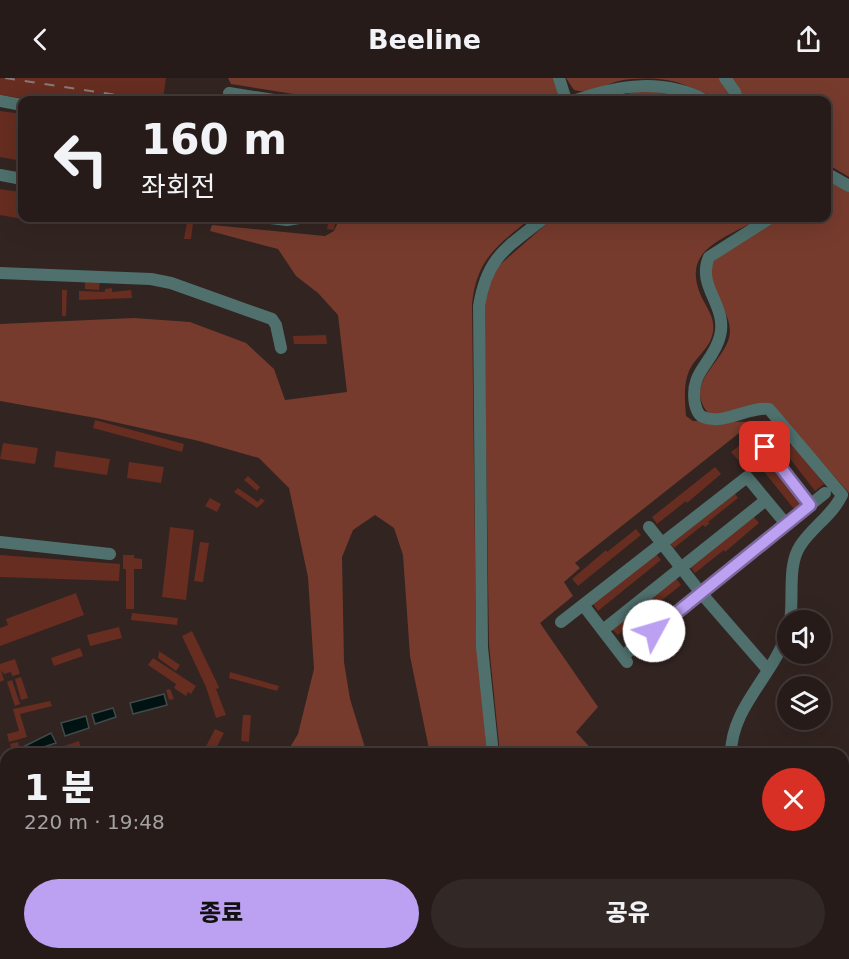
<!DOCTYPE html>
<html lang="ko">
<head>
<meta charset="utf-8">
<style>
	:root { --surface:#261b19; --page:#322826; --text:#f1f3f6; --muted:#a4a1a2; --line:#423938; --accent:#bca0f2 }
	body { margin:0; font-family:"DejaVu Sans","Noto Sans KR",sans-serif; background:var(--page); color:var(--text); height:100vh; display:flex; flex-direction:column; font-size:22px; white-space:nowrap }
	* { box-sizing:border-box; margin:0 }
	p { font-size:20px; color:var(--muted) }
	.icon { flex:none; width:33px; height:33px; fill:none; stroke:currentColor; stroke-width:2; stroke-linecap:round; stroke-linejoin:round }
	.map { position:relative; flex:1; overflow:hidden }
	.sheet { position:absolute; left:0px; top:670px; width:849px; height:212px; display:flex; flex-direction:column; background:var(--surface); border-radius:18px 18px 0 0; box-shadow:0 6px 24px #0002,0 0 0 2px var(--line) }
	.sheet>* { flex:none }
	.top-card { position:absolute; left:18px; top:18px; width:813px; height:126px; border-radius:12px; box-shadow:0 6px 24px #0002,0 0 0 2px var(--line); background:#261b19; color:var(--text); overflow:hidden }
	.controls { position:absolute; left:777px; top:532px; display:grid; gap:12px }
	.controls a { display:grid; place-items:center; width:54px; height:54px; border-radius:50%; background:var(--surface); box-shadow:0 6px 24px #0002,0 0 0 2px var(--line); font-size:30px }
	.pin { position:absolute; display:grid; place-items:center; width:51px; height:51px; color:#fff; margin:-26px; border-radius:12px; box-shadow:0 3px 9px #0006 }
	.me { position:absolute; width:66px; margin:-33px; rotate:51deg; stroke-linejoin:round; filter:drop-shadow(0 0 4px #0008) }
	.turn { display:flex; align-items:center; gap:21px; height:126px; padding:0 24px; font-size:27px }
	.turn .icon { width:78px; height:78px; stroke-width:2.5 }
	.turn b { display:block; font-size:42px; line-height:51px }
	.round { display:grid; place-items:center; flex:none; width:63px; height:63px; border-radius:32px; background:var(--page) }
	.overview { display:flex; align-items:center; justify-content:space-between; height:102px; padding:0 24px }
	h1 { font-size:36px; font-weight:800; line-height:45px }
	.primary-button { display:flex; gap:12px; margin-top:auto; padding:12px 24px }
	.primary-button a { flex:1; height:69px; border-radius:36px; background:var(--accent); color:#111; font-size:24px; font-weight:800; line-height:69px; text-align:center }
	.primary-button a+a { background:var(--page); color:var(--text) }
	header { display:flex; justify-content:space-between; align-items:center; height:78px; padding:0 24px; background:var(--surface); font-size:27px; font-weight:800 }
	.map>svg:first-child { display:block }
	.forest { fill:#763b2d }
	.water { fill:#001312; stroke:#414b4a; stroke-width:1.5 }
	.building { fill:#662d20 }
	.lines { fill:none; stroke-linecap:round; stroke-linejoin:round }
	.minor { stroke:#4f706d; stroke-width:12 }
	.rail { stroke:#867a77; stroke-width:2; stroke-dasharray:10 10; stroke-linecap:butt }
	.route-casing { stroke:#7a689d; stroke-width:15 }
	.route { stroke:#bca0f2; stroke-width:10 }
</style>
</head>
<body>
<header><svg class="icon" aria-label="back" viewBox="0 0 24 24"><path d="M15 5l-7 7 7 7"/></svg>Beeline<svg class="icon" aria-label="share" viewBox="0 0 24 24"><path d="M12 15V3M7 8l5-5 5 5M5 13v7h14v-7"/></svg></header>
<div class="map">
<svg width="849" height="881" viewBox="0 0 849 881">
	<rect width="100%" height="100%" fill="#322421"/>
	<path class="forest" d="M228,0H555L559,12L555,22H331L231,6Z
		M566,0H722L733,22C710,22 690,5 666,2C651,0 634,0 619,3C604,7 590,17 574,12Z
		M729,0H849V99L827,86L826,22H740Z
		M640,13L665,14L693,22H597Z
		M827,100L849,114V415L779,336H709C683,306 721,287 729,260C734,240 717,225 713,208C711,201 712,192 712,185L728,170L782,140H826Z
		M340,140H531C497,168 477,180 472,226L476,555L487,676H430L410,578L403,477L394,450L375,437L353,452L342,479L344,584L350,621L367,676H286L298,656L314,591L308,499L289,410L259,380L199,363L96,340L0,323V246L134,240L190,244L246,265L274,291L285,322L347,314L338,237L318,215L296,198L278,171L210,153L212,147L325,158L334,153Z
		M553,140H759C725,162 679,170 702,220C708,232 715,240 713,254C710,271 696,278 689,293C683,307 685,323 686,338L693,343L753,344L575,485L580,490L564,504L573,518L540,545L598,629L576,654L596,676H500L489,567L484,233L488,210L495,191Z
		M320,876H346V881H316Z
		M526,876H557L559,881H527Z"/>
	<path class="water" d="M164,616L167,627L133,636L130,625Z
		M113,630L116,639L95,646L92,636Z
		M86,638L89,650L65,658L61,645Z
		M51,655L56,665L25,675L23,669Z"/>
	<path class="building" d="M0,0H166L163,22H35L0,17Z
		M0,33L22,36V83L0,79Z
		M0,111L20,114L18,131L22,132V141L0,137Z
		M90,140H129L128,146Z
		M135,140H164L163,145Z
		M329,140H336L334,152L327,151Z
		M187,144L193,145L191,161H184Z
		M85,203H100L99,212L85,211Z
		M112,210V214L131,212L132,220L79,222V213L105,214V211Z
		M62,212H67L66,238H62Z
		M326,257L327,266H294L293,258Z
		M95,342L184,366L182,374L93,350Z
		M771,342L776,349L769,355L763,348Z
		M758,353L765,362L738,382L731,374Z
		M3,365L38,370L35,386L0,381Z
		M793,366L824,406L815,413L784,373Z
		M56,373L110,381L107,397L54,389Z
		M129,384L164,389L161,405L127,400Z
		M771,384L803,424L794,431L762,391Z
		M715,389L721,396L687,425L686,423L657,446L652,439Z
		M248,398L260,409L257,413L244,402Z
		M238,410L258,424L261,420L265,423L257,430L234,414Z
		M733,413L738,420L708,444L710,445L705,449L703,447L674,470L669,464Z
		M210,420L221,426L217,434L205,428Z
		M753,438L759,445L725,474L724,472L695,495L690,489Z
		M170,449L194,452L186,522L162,519Z
		M636,451L641,457L578,508L572,501L606,472L607,474Z
		M200,464L209,465L203,504L194,503Z
		M656,476L661,482L598,533L593,526Z
		M0,477L120,486L119,503L0,499Z
		M123,477H134V480L142,481V491H134V531H126V491H123Z
		M676,500L681,507L618,557L612,551Z
		M76,515L84,537L0,568V550L8,547L6,541Z
		M132,535L178,540L177,547L131,542Z
		M119,549L122,560L90,568L87,557Z
		M192,553L217,605L219,610L216,611L226,637L216,640L206,609L182,558Z
		M80,570L83,578L54,588L51,580Z
		M159,573L180,587L176,593L158,580Z
		M153,580L196,608L191,616L188,614L186,618L174,610L176,606L148,587Z
		M15,581L20,596L12,598L11,594L4,596L1,592L4,602L0,604V586Z
		M230,594L279,608L277,613L229,600Z
		M21,599L28,620L21,622L15,601Z
		M12,602L20,626L15,628L7,604Z
		M170,611L174,621L169,622L166,612Z
		M50,623L52,628L20,636L27,659L9,664L7,656L19,653L13,631Z
		M243,637H251L249,664L241,663Z
		M215,651L224,655L213,676H202Z
		M79,663L81,672L66,676H47L46,674Z
		M18,664L21,676H13L10,666Z
		M6,738V749L0,751V740Z
		M6,758V769L0,770V760Z
		M141,876H165L164,881H141Z
		M286,876H312L311,881H286Z
		M680,876H713L715,879L673,881Z"/>
	<g class="lines">
		<path class="minor" d="M559,0L566,22
			M725,0L735,14L737,22
			M229,15L274,22
			M576,22C619,7 663,0 705,22
			M0,23L22,27
			M826,95L849,108
			M0,97L22,101
			M270,140L287,142L299,140
			M770,140L709,179C696,208 728,228 720,258C713,286 689,293 695,326C696,330 697,335 701,338C723,349 748,328 769,331L842,417C832,438 812,449 800,468C787,488 794,520 790,543
			M0,195L151,201L171,205L272,241L276,247L281,270
			M765,369L779,357
			M749,382L765,369L810,427
			M649,449L701,515L768,592
			M0,464L110,476
			M584,528L627,584
			M561,544L747,399L786,446
			M603,552L766,422
			M623,578L825,415
			M493,676L482,569L479,228C487,178 507,170 544,140
			M731,676C731,628 776,596 788,551
			M843,732L849,729
			M516,876V881
			M769,876L773,881
			M795,876L799,881
			M820,876L824,881
			M723,881L729,876"/>
		<path class="rail" d="M5,0L150,22"/>
	</g>
	<g class="lines">
		<g class="route-casing">
			<path id="route" d="M654,553L810,427L765,369"/>
		</g>
		<use href="#route" class="route"/>
	</g>
</svg>
<div class="controls">
<a><svg class="icon" aria-label="sound" viewBox="0 0 24 24"><path d="M4 9h4l5-4v14l-5-4H4zM17 9q2 3 0 6"/></svg></a>
<a><svg class="icon" aria-label="layers" viewBox="0 0 24 24"><path d="M12 4l9 5-9 5-9-5zM3 14l9 5 9-5"/></svg></a>
</div>
<div class="pin" style="left:765px;top:369px;background:#d93025"><svg class="icon" aria-label="arrive" viewBox="0 0 24 24"><path d="M6 21V4h12l-3 4 3 4H6"/></svg></div>
<svg class="me" style="left:654px;top:553px" viewBox="-20 -20 40 40"><circle r="19" fill="#fff"/><path d="M0-13L10 11 0 6-10 11z" fill="#bca0f2"/></svg>
<div class="top-card">
<div class="turn"><svg class="icon" aria-label="left" viewBox="0 0 24 24"><path d="M17 20v-9H6M10 6l-5 5 5 5"/></svg><div><b>160 m</b>좌회전</div></div>
</div>
<section class="sheet">
<div class="overview"><div><h1>1 분</h1><p>220 m · 19:48</p></div><a class="round" style="background:#d93025;color:#fff"><svg class="icon" aria-label="close" viewBox="0 0 24 24"><path d="M6 6l12 12M18 6L6 18"/></svg></a></div>
<div class="primary-button"><a>종료</a><a>공유</a></div>
</section>
</div>
</body>
</html>
